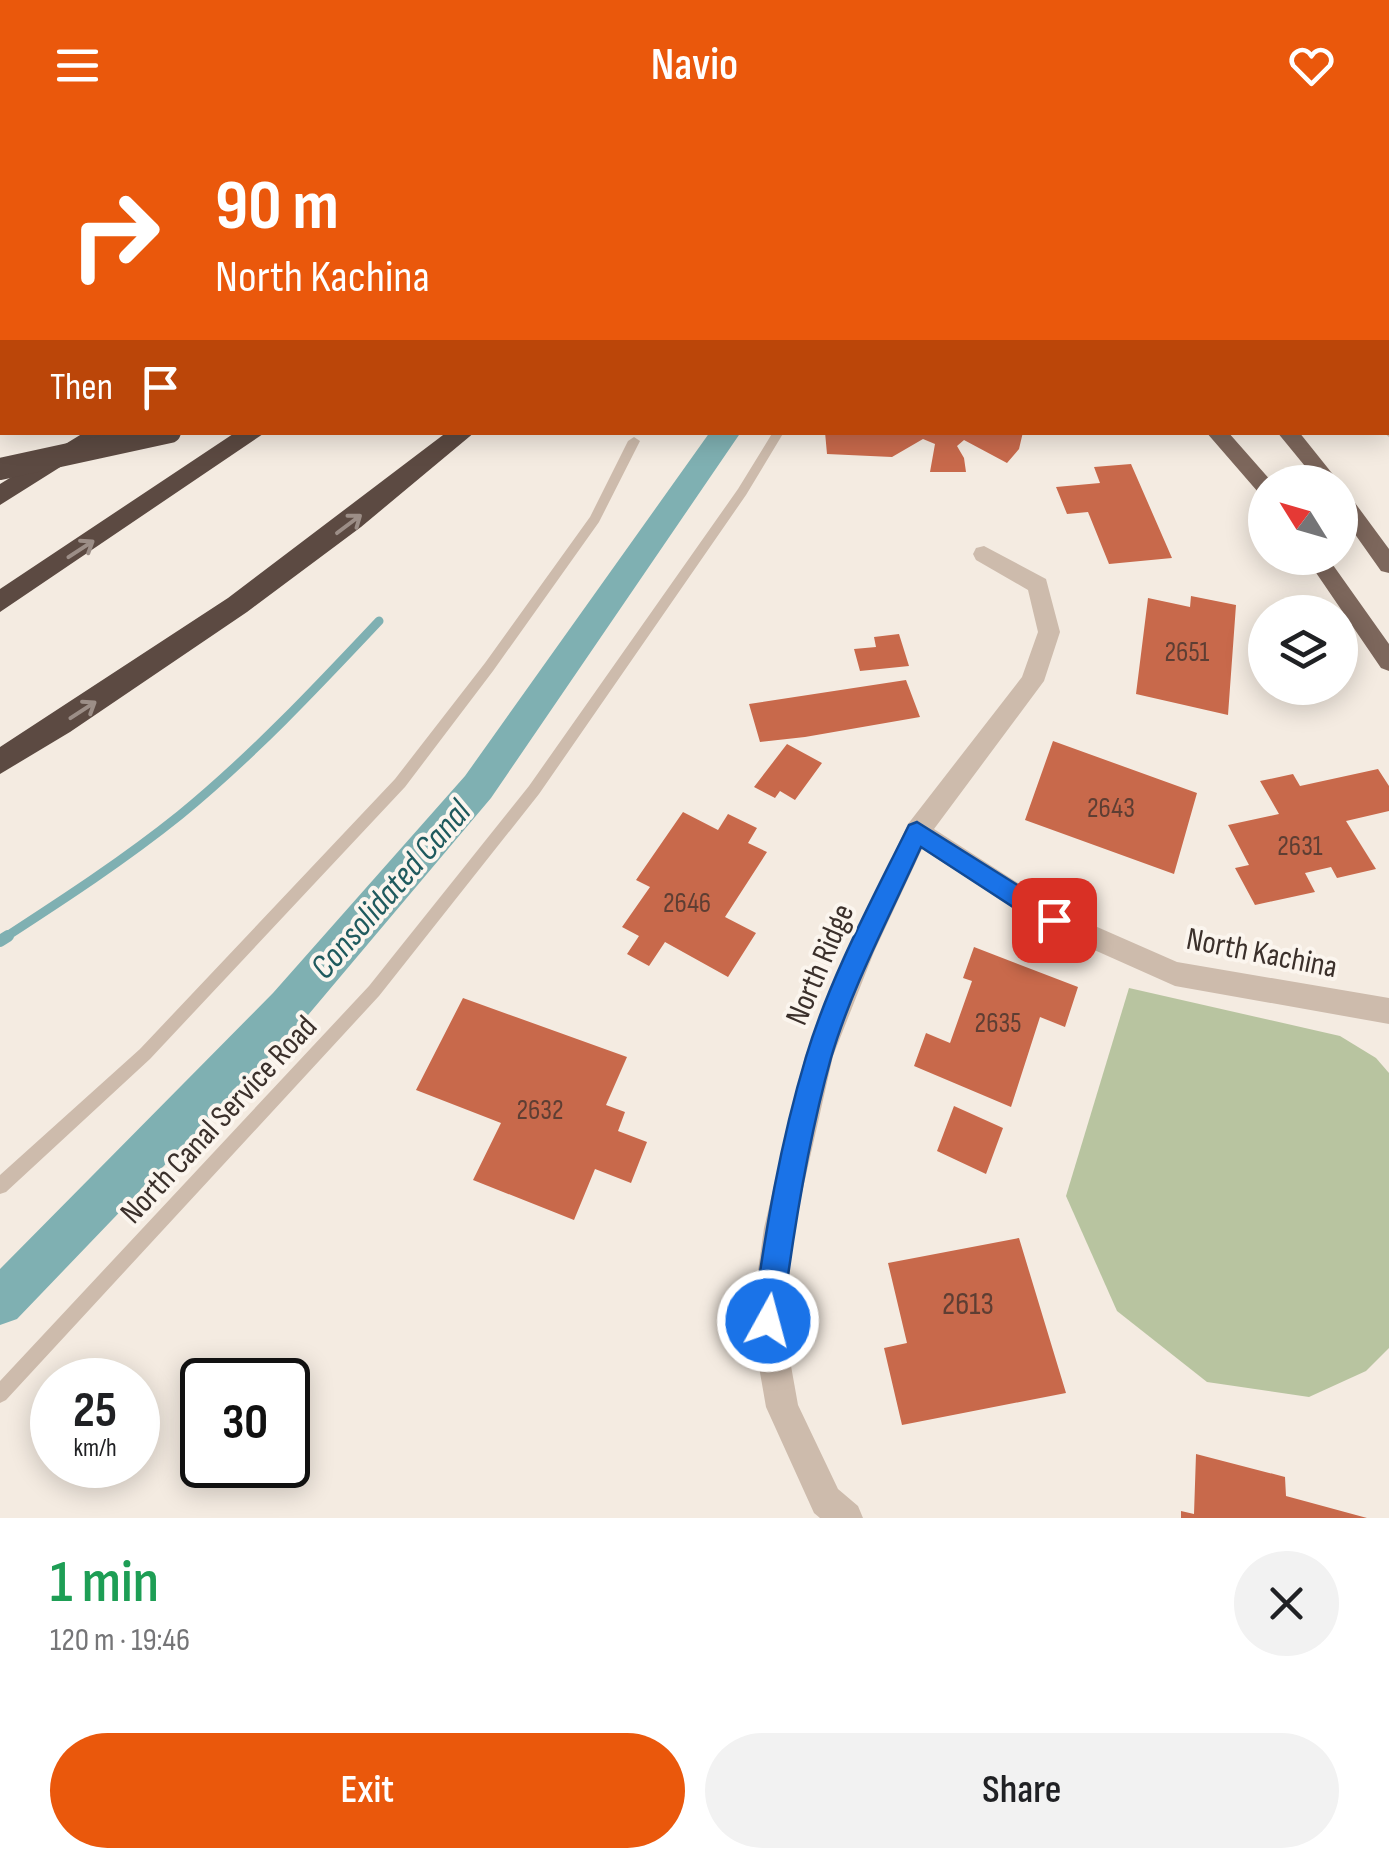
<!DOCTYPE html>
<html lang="en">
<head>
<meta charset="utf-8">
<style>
	:root { --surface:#fff; --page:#f2f2f2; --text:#202124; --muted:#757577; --accent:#ea580c }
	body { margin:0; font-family:"Sofia Sans Condensed",sans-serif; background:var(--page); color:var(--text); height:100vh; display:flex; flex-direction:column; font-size:38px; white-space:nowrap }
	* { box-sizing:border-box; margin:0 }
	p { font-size:32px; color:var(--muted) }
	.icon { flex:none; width:55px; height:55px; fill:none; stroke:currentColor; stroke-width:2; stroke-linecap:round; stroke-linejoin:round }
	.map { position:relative; height:1388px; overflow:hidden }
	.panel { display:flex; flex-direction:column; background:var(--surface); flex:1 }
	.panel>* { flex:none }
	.hud { position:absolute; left:0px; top:0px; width:1390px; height:305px; box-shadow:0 5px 25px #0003; background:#ea580c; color:#fff; overflow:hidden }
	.needle { width:65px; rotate:307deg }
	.tools { position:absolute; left:1248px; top:335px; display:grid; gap:20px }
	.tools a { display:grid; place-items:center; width:110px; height:110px; border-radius:50%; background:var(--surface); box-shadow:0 5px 25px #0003; font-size:50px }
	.speed { position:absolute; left:30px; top:1228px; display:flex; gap:20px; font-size:50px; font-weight:700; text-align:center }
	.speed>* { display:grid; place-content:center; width:130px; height:130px; border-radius:50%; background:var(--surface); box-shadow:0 5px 25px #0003; line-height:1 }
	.speed small { font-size:25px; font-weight:400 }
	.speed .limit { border:5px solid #111; border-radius:15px; background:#fff; color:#111 }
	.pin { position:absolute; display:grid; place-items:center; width:85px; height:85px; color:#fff; margin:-42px; border-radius:20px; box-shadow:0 5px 15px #0006 }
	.me { position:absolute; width:110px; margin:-55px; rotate:7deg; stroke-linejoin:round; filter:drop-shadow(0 0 8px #0008) }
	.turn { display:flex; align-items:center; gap:35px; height:210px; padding:0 50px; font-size:45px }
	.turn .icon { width:130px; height:130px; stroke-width:2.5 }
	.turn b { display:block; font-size:70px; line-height:85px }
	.then { display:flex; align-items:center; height:95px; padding:0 50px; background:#0003; gap:20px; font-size:38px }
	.round { display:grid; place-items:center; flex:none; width:105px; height:105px; border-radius:52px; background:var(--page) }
	.head { display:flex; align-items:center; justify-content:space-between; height:170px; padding:0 50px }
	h1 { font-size:60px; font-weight:600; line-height:75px; color:#1e9e55 }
	.cta { display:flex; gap:20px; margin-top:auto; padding:20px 50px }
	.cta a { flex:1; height:115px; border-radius:60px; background:var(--accent); color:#fff; font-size:40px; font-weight:600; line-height:115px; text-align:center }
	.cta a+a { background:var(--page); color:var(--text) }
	header { display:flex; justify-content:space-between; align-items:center; height:130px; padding:0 50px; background:var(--accent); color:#fff; font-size:45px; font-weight:600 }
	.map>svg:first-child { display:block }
	.green { fill:#b8c4a0 }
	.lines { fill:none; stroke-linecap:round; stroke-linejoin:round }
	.stream-far2 { stroke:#7fb0b2; stroke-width:8 }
	.stream-far1 { stroke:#7fb0b2; stroke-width:9 }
	.stream { stroke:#7fb0b2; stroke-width:12 }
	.canal { fill:#7fb0b2; fill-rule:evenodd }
	.building { fill:#c8694b }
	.lane { fill:#cdbbac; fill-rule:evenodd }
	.street { fill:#cdbbac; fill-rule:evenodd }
	.secondary { stroke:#a18a7d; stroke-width:25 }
	.primary { fill:#7d675c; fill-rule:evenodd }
	.highway { fill:#5c4a42; fill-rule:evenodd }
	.highway-bridge { stroke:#5c4a42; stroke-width:22 }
	.oneway { stroke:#9c8e87 }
	.route { fill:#1a73e8; stroke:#114b97; stroke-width:2.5 }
	.labels { text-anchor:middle; stroke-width:8; stroke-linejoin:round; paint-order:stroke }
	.number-label { font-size:28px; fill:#5e3e33 }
	.street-label { font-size:32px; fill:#3b302b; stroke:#fbf5ee }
	.near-number-label { font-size:32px; fill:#5e3e33 }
	.water-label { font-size:35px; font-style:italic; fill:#1f5a5e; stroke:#fbf5ee }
</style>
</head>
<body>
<header><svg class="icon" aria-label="menu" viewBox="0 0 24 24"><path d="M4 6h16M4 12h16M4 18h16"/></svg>Navio<svg class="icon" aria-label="heart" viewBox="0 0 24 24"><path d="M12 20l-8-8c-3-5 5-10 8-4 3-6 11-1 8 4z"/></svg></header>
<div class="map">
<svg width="1389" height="1388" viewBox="0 0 1389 1388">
	<rect width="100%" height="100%" fill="#f4ebe1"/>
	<path class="green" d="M1129,858L1340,906L1376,928L1389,943V1218L1366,1241L1309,1267L1207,1252L1117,1181L1066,1066Z"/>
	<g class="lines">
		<path class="stream-far2" d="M189,2L194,0"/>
		<path class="stream-far1" d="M4,808C64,769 124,730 180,685C252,626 316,558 379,491"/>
		<path class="stream" d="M0,811L8,806"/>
		<path class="canal" d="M1366,0H1389V2H1365Z
			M1388,242L1389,243V264L1388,263Z
			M710,302H741L491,668L303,891L17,1189L0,1195V1139L273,863L465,646Z"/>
	</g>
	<path class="building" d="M825,302H1023L1019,319L1007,333L964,310L957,316L964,328L966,342H930L935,314L923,309L892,327L827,324Z
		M1131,334L1172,428L1109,434L1088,382L1067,384L1056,357L1100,353L1094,337Z
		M1191,466L1236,475L1228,585L1136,564L1148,468L1190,477Z
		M899,504L909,536L860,541L854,519L876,517L874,507Z
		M906,550L920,587L805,607L760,612L749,574Z
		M1053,611L1197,663L1174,744L1025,690Z
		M787,614L822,633L795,670L780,661L775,668L754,657Z
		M1378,639L1389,656V681L1346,691L1376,739L1337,748L1331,737L1305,743L1315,762L1255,775L1235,738L1249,735L1228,695L1279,684L1260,651L1293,644L1300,656Z
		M683,682L718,700L728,684L757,698L748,713L767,722L725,787L756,803L728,847L665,812L649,836L627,824L639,806L622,797L650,757L636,750Z
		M974,817L1078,857L1065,897L1040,887L1011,977L914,936L926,903L950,913L972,851L963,848Z
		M463,868L627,927L606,975L625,982L618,1001L647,1012L631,1053L595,1039L574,1090L473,1050L501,993L416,960Z
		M954,976L1003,998L986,1044L937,1021Z
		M1019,1108L1066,1263L902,1295L884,1218L907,1213L888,1133Z
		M1196,1324L1285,1347L1286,1366L1367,1388H1181V1381L1194,1384Z"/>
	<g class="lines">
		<path class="lane" d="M1326,0H1334V2H1326Z
			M1388,184H1389V196H1388Z
			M1388,297L1389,298V307L1383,302H1388Z
			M773,302H784L746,365L539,664L379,866L6,1270L0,1273V1251L369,856L529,656L738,359Z
			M634,307L640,311L599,392L493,541L405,657L150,929L6,1062L0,1064V1045L140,919L395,649L485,533L590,387L628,311Z"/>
		<path class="street" d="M984,416L1046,449L1060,502L1044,551L934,699L1063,782L1177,832L1389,868V894L1175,856L1045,798L922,719L874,822L833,926L794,1098L783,1191L798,1275L838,1359L858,1376L863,1388H820L814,1383L766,1277L751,1191L764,1098L805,926L848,821L908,694L1022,547L1038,502L1028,460L976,430L973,424L976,418Z"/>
		<path class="secondary" d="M82,2L87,0
			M0,46L2,44"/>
		<path class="primary" d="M718,0H739L740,2H720Z
			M813,0H834L835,2H815Z
			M1206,302H1228L1272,352H1265V364L1258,362Z
			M1277,302H1299L1339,352H1318Z
			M1340,360L1347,362L1389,419V443L1381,441L1340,383Z
			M1306,428H1328L1389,514V541L1381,538Z"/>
		<path class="highway" d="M769,0H789V2H770Z
			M85,302H116L0,375V354Z
			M236,302H266L0,482V459Z
			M447,302H475L361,397L247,482L70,602L0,644V617L228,468Z"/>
		<path class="highway-bridge" d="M0,339L170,302"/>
	</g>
	<defs><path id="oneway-shaft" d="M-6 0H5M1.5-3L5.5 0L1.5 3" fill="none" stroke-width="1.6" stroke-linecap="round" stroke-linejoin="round" transform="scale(2.5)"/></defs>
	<g class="oneway">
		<use href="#oneway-shaft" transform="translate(349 394) rotate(-37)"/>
		<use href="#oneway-shaft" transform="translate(81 419) rotate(-33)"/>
		<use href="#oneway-shaft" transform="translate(83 580) rotate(-33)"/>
	</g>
	<path class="route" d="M917,692L1062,783L1066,790L1062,798L1054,801L1045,798L921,717C890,786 852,856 831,928C807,1014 793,1103 782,1191L778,1201L768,1205L757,1201L753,1191C765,1103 780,1013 806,927C830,847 872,770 909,695Z"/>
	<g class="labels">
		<g class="number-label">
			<text x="1187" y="531">2651</text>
			<text x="1111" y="687">2643</text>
			<text x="1300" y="725">2631</text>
			<text x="687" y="782">2646</text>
			<text x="998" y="902">2635</text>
			<text x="540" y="989">2632</text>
		</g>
		<g class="street-label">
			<text transform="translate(1262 822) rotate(11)" y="11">North Kachina</text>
			<text transform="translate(819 834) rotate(-67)" y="11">North Ridge</text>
			<text transform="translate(218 989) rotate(-47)" y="11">North Canal Service Road</text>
		</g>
		<g class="near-number-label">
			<text x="968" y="1184">2613</text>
		</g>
		<g class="water-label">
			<text transform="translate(390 759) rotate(-49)" y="12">Consolidated Canal</text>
		</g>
	</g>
</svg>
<div class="tools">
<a><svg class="needle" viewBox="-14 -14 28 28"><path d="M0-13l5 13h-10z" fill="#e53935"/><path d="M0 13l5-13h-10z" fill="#757577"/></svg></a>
<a><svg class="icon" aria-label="layers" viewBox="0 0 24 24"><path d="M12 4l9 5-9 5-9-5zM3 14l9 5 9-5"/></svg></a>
</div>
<div class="speed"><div>25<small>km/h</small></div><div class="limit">30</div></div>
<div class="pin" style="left:1054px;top:790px;background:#d93025"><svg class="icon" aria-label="arrive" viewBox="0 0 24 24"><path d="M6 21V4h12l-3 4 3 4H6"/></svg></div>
<svg class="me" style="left:768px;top:1191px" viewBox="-20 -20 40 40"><circle r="17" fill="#1a73e8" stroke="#fff" stroke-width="3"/><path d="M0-11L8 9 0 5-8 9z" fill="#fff"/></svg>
<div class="hud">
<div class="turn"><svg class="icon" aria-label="right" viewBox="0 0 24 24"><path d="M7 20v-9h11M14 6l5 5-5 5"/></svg><div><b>90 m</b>North Kachina</div></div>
<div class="then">Then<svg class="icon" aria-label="arrive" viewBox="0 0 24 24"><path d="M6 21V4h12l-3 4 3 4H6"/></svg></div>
</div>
</div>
<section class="panel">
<div class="head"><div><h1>1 min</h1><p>120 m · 19:46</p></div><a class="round"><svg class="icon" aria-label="close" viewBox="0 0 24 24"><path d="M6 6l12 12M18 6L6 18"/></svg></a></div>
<div class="cta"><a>Exit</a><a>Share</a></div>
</section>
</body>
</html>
